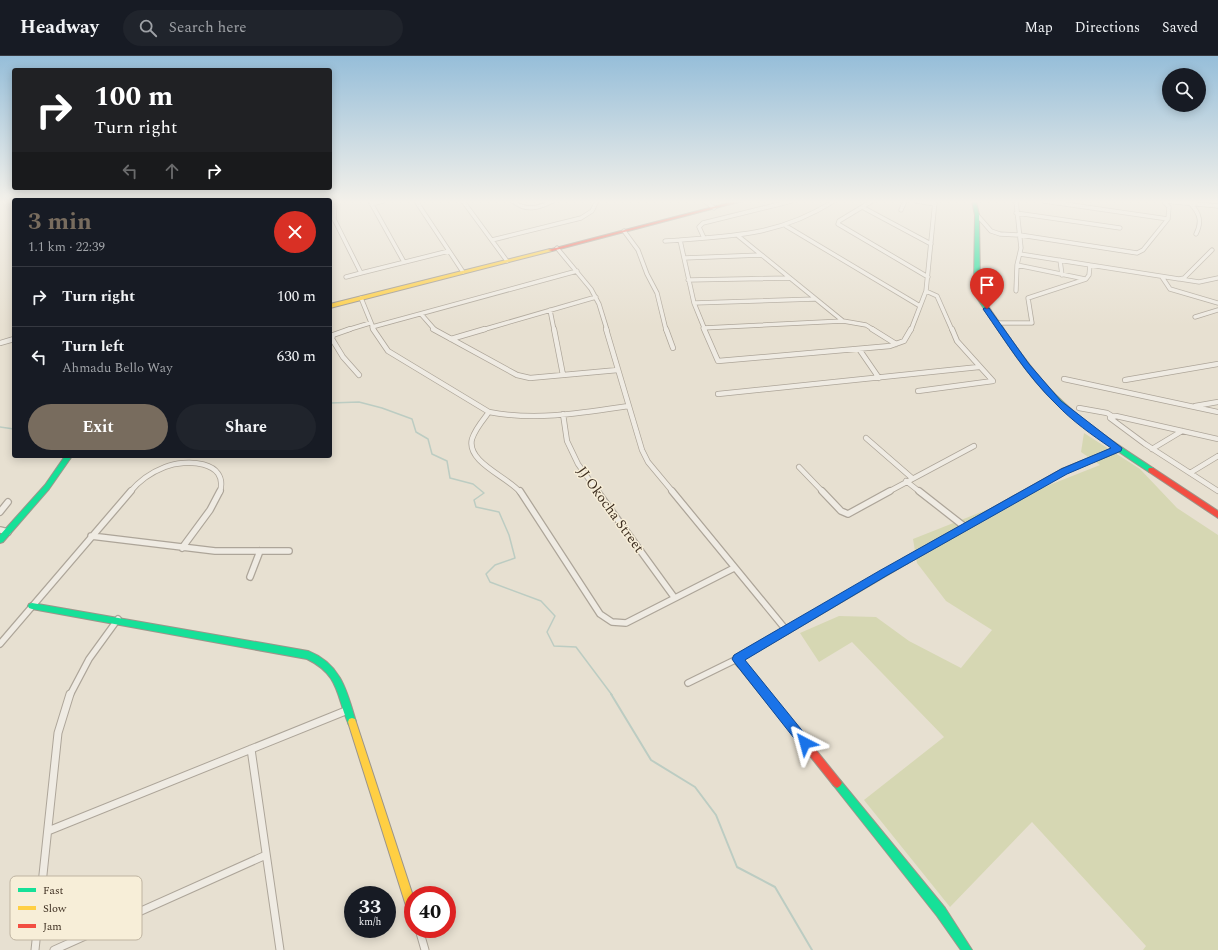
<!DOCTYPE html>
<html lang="en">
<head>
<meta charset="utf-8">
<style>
	:root { --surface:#171b24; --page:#20242c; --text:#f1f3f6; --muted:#9ea1a6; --line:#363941; --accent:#786c5e }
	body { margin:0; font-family:Spectral,serif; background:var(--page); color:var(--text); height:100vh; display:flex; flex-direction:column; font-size:15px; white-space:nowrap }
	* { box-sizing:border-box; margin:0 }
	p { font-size:13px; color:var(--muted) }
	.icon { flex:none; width:22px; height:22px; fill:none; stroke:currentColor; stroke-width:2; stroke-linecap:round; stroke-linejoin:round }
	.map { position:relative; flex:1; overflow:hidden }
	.drawer { position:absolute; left:12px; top:142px; width:320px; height:260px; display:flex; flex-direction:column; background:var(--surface); border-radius:4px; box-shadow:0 2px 10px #0003 }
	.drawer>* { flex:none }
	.top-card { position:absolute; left:12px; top:12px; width:320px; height:122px; border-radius:4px; box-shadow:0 2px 10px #0003; background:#202124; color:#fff; overflow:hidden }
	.tools { position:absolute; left:1162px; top:12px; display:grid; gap:8px }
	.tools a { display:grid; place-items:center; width:44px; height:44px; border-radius:50%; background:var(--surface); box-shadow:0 2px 10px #0003; font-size:20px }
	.speed { position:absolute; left:344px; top:830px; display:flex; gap:8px; font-size:20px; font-weight:700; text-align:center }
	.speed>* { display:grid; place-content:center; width:52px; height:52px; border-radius:50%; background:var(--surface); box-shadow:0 2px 10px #0003; line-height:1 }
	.speed small { font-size:10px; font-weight:400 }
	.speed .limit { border:6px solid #d22; background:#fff; color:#111 }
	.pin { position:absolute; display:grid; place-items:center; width:34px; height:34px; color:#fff; margin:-41px -17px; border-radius:50% 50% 50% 0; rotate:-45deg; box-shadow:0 0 4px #0007 }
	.pin .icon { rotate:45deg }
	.me { position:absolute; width:44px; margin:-22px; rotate:321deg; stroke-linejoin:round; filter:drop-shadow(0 0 3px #0008) }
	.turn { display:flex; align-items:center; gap:14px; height:84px; padding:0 16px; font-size:18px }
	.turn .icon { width:52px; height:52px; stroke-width:2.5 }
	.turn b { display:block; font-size:28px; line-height:34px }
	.lanes { display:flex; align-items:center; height:38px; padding:0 16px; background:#0003; justify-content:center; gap:20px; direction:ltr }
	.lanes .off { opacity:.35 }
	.round { display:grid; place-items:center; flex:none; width:42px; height:42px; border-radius:21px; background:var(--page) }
	.headline { display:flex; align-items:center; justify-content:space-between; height:68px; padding:0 16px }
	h1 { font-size:24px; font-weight:700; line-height:30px; color:var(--accent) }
	.action { display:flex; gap:8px; margin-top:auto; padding:8px 16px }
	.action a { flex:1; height:46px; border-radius:24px; background:var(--accent); color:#fff; font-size:16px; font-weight:700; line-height:46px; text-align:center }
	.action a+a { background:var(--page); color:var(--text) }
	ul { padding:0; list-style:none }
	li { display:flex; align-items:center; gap:12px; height:60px; padding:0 16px; border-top:1px solid var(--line) }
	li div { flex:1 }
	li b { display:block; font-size:15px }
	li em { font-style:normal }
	header { display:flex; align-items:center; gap:24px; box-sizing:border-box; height:56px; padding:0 20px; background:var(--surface); border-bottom:1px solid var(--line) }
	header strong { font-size:19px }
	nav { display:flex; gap:22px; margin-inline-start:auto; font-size:14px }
	.search { width:280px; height:36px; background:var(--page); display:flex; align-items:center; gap:10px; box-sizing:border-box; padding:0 14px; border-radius:22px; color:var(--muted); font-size:15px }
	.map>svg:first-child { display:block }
	.green { fill:#d6d7b3 }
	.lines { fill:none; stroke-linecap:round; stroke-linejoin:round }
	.stream-far1 { stroke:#bcccc2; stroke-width:1.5 }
	.stream { stroke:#bcccc2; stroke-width:2 }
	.street-far3-casing { stroke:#ada599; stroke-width:5 }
	.street-far2-casing { stroke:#ada599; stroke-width:6 }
	.street-far1-casing { stroke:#ada599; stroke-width:8 }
	.street-casing { stroke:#ada599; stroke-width:9 }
	.fast-casing { stroke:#9c958a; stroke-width:2 }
	.slow-casing { stroke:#9c958a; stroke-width:2 }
	.jam-casing { stroke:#9c958a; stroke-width:2 }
	.street-far3 { stroke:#efebe3; stroke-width:3.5 }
	.street-far2 { stroke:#efebe3; stroke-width:4.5 }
	.street-far1 { stroke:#efebe3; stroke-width:5.5 }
	.street { stroke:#efebe3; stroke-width:7 }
	.fast { fill:#16e098; fill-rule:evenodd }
	.slow { fill:#ffcf43; fill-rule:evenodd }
	.jam { fill:#f24e42; fill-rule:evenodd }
	.route { fill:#1a73e8; stroke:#114b97 }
	.labels { text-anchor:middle; stroke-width:3; stroke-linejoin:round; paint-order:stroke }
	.street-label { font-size:14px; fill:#3d2e20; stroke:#f7eed8 }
	.key { fill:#f7eed8; stroke:#bfb4a1; stroke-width:1 }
	.key-label { font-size:11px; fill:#3d2e20 }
</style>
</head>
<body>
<header>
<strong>Headway</strong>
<div class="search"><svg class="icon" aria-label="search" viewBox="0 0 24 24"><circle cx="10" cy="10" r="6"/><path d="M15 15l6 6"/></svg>Search here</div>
<nav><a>Map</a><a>Directions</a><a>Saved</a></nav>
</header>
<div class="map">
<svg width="1218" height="894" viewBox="0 0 1218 894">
	<rect width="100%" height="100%" fill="#e7e0d1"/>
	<path class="green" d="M1084,377L1140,413L1177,452L1218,479V894H1143L1146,890L1032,766L950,851L864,744L944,681L852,586L819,606L800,577L839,560L876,561L909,585L961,612L992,574L946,545L917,507L913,483L1100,409L1081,396Z"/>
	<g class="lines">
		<path class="stream-far1" d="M330,347L359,346L382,352L412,363L416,376L428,383L432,398L447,405L450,422L473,428L484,437L474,444L476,451L499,456L509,479L515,502L495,509L486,518L490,526L541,545L555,560L547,576L554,590L576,591L612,639
			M0,371L14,373"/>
		<path class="stream" d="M611,638L651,704L695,731L716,759L737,811L775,831L812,894"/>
		<g class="street-far3-casing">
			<path id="street-far3" d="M335,145L334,163L361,217L449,195
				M370,145L404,206
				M416,145L463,216
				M463,145L507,205
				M513,145C526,156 539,152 553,145
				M705,145L714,152
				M872,145L839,165L838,168L928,221
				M916,145L935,148
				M1016,145L1021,192L1017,209L1085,223
				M1044,145L1168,163
				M1164,145L1218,150
				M371,148L383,145
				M1191,148C1200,158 1202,166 1196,178
				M862,151L931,188
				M901,154L905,145
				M1016,157L1120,172
				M977,159L991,175L1000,178L1020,179L1137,197L1143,194L1168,163L1169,151L1163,145
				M786,170L920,250
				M624,175L638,194L647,218L657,237L666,274
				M737,179L843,265L866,269L874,274
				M704,182L699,171L703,167L792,145
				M492,184L581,162L592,155L597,145
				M680,184L694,247L705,274
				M665,185C730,180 777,181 834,145
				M557,192L591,233L599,248L607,274
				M1020,198L1179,223L1184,222L1212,194
				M684,202L761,199
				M1060,204L1062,219
				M346,221L361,217
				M1162,221L1170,233L1218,247
				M1180,223L1199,226L1218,222
				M688,224L790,222
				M926,235L937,240L952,274
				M1016,235L1017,209
				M361,242L374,274
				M694,247L815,243
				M550,254L554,274
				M421,258L435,274
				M1195,261L1218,254
				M997,267H1032L1028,242L1086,223L1089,219L1090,209
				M372,271L577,215
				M703,272L843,265
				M347,274L370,267
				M482,274L596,241
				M911,274L926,235L935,145"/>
		</g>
		<g class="street-far2-casing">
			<path id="street-far2" d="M350,273L333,279L332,283L343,301L359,319
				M373,273L388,295L489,356C536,365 582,357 629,350
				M433,273L517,319L530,322L618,314
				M554,273L563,319
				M606,273L642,394L648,406L673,436
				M666,273L673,292
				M704,273L718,305L890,290L904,285L911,273
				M872,273L896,288
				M451,283L485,273
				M0,287L14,283
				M859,293L879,322
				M1064,323L1218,356
				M1125,324L1218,308
				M918,335L993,325L957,285L952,273
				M718,338L979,311
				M1195,350L1218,346
				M1079,352L1107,357L1112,360
				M489,356C483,364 475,373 472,383C466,406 508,421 520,436
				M563,358L567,385L578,408L598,436
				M866,382L912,422
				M1218,383L1116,360L1110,362L1145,388L1218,435
				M1152,393L1182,375
				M799,411L823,436
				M1190,417L1218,400
				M906,425L920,436
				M130,436C139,425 152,416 165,411C185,403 229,404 220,436
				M888,436L974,390"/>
		</g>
		<g class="street-far1-casing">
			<path id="street-far1" d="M520,435L600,558L612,566L626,567L734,512
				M597,435L674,541
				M672,435L787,575
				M822,435L841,455L848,458L890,435
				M919,435L965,471
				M0,456L8,446
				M0,474L8,476
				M91,480L215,495H289
				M182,492L210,454L220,435
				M250,521L260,495
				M0,588L131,435
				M688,627L737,603
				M70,639L89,603L118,563"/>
		</g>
		<g class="street-casing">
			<path id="street" d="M251,693L280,894
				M48,775L348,654
				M419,873L425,894
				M35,894L58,677L70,638
				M54,894L266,799"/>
		</g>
		<g class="fast-casing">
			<path id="fast" d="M972,145H976L979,159L980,231C984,248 996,261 1005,275C1022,300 1040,325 1063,346C1090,371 1122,392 1153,412L1154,414L1153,416H1149C1113,392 1077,369 1047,338C1020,309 999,275 977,242L974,231L975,159Z
				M65,400H72L49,433L3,486L0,487V479L45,429Z
				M905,502L908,503L909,505L908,507L743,604L748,611L747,614L744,615C739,613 735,608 733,603L734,600Z
				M32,547L308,595C341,608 347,635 356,666L355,669L352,670L349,669C336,640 340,619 307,603L32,553L29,552L28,550L29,548Z
				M837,722L840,724L945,852L972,894H961L937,860L834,730L832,727L834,724Z"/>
		</g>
		<g class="slow-casing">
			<path id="slow" d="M550,193H552V195L330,252V248Z
				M1116,391H1120L1121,393L1120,395L1066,417L908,507L905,508L902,507L901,505L902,503L1062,413Z
				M352,662L355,663L356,666L413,840V861L409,860L408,856L348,666L349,663Z"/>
		</g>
		<g class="jam-casing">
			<path id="jam" d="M736,145H742L552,195L548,194Z
				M1149,412H1153L1218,455V462L1149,416L1148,414Z
				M744,607L747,608L840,724L842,727L840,730L837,732L834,730L741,614L740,611L741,608Z"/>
		</g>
		<use href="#street-far3" class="street-far3"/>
		<use href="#street-far2" class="street-far2"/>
		<use href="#street-far1" class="street-far1"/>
		<use href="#street" class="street"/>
		<use href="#fast" class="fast"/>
		<use href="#slow" class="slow"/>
		<use href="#jam" class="jam"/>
	</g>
	<linearGradient id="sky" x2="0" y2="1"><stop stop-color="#96bed9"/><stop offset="0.54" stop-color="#f4f1ea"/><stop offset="1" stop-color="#f4f1ea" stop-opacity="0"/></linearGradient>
	<rect width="1218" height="270" fill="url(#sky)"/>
	<path class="route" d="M984,252H989L1029,308L1061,345L1122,392L1121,395L1067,418L886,520L745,604L809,683L811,687L809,691L805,693L801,691L734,606L732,603L734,599L879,515L1061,413L1111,392C1092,379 1072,365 1056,348C1027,320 1006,286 983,253Z"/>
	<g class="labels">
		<g class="street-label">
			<text transform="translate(611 453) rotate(54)" y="5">JJ Okocha Street</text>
		</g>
	</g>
	<rect x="10" y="820" width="132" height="64" rx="6" class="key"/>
	<rect x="18" y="832" width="18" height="4" fill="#16e098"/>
	<rect x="18" y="850" width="18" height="4" fill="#ffcf43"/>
	<rect x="18" y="868" width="18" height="4" fill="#f24e42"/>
	<g class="key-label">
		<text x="43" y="838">Fast</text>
		<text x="43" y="856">Slow</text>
		<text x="43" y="874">Jam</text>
	</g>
</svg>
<div class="tools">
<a><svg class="icon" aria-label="search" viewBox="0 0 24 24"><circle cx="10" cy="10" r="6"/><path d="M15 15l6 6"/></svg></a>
</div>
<div class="speed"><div>33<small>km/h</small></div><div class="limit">40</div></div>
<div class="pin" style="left:987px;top:253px;background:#d93025"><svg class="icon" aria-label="arrive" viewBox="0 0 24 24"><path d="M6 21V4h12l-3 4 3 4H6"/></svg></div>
<svg class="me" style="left:805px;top:687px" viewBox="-20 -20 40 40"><path d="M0-17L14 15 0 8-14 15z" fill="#1a73e8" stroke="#fff" stroke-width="4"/></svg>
<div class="top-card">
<div class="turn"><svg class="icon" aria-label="right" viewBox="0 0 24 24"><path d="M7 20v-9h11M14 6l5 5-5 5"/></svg><div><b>100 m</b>Turn right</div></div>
<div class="lanes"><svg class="icon off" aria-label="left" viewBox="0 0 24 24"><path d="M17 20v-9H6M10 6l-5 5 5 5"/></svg><svg class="icon off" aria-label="ahead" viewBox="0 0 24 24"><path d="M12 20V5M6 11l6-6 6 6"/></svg><svg class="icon" aria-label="right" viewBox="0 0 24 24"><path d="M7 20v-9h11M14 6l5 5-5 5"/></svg></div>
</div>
<section class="drawer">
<div class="headline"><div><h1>3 min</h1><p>1.1 km · 22:39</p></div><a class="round" style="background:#d93025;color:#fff"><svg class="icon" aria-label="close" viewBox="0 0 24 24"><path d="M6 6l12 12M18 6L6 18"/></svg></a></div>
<ul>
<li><svg class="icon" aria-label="right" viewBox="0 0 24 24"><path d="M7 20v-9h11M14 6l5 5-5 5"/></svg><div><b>Turn right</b></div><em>100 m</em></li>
<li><svg class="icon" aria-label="left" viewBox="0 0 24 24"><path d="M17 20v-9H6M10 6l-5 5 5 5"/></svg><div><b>Turn left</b><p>Ahmadu Bello Way</p></div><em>630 m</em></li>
</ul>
<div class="action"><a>Exit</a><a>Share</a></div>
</section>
</div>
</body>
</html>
